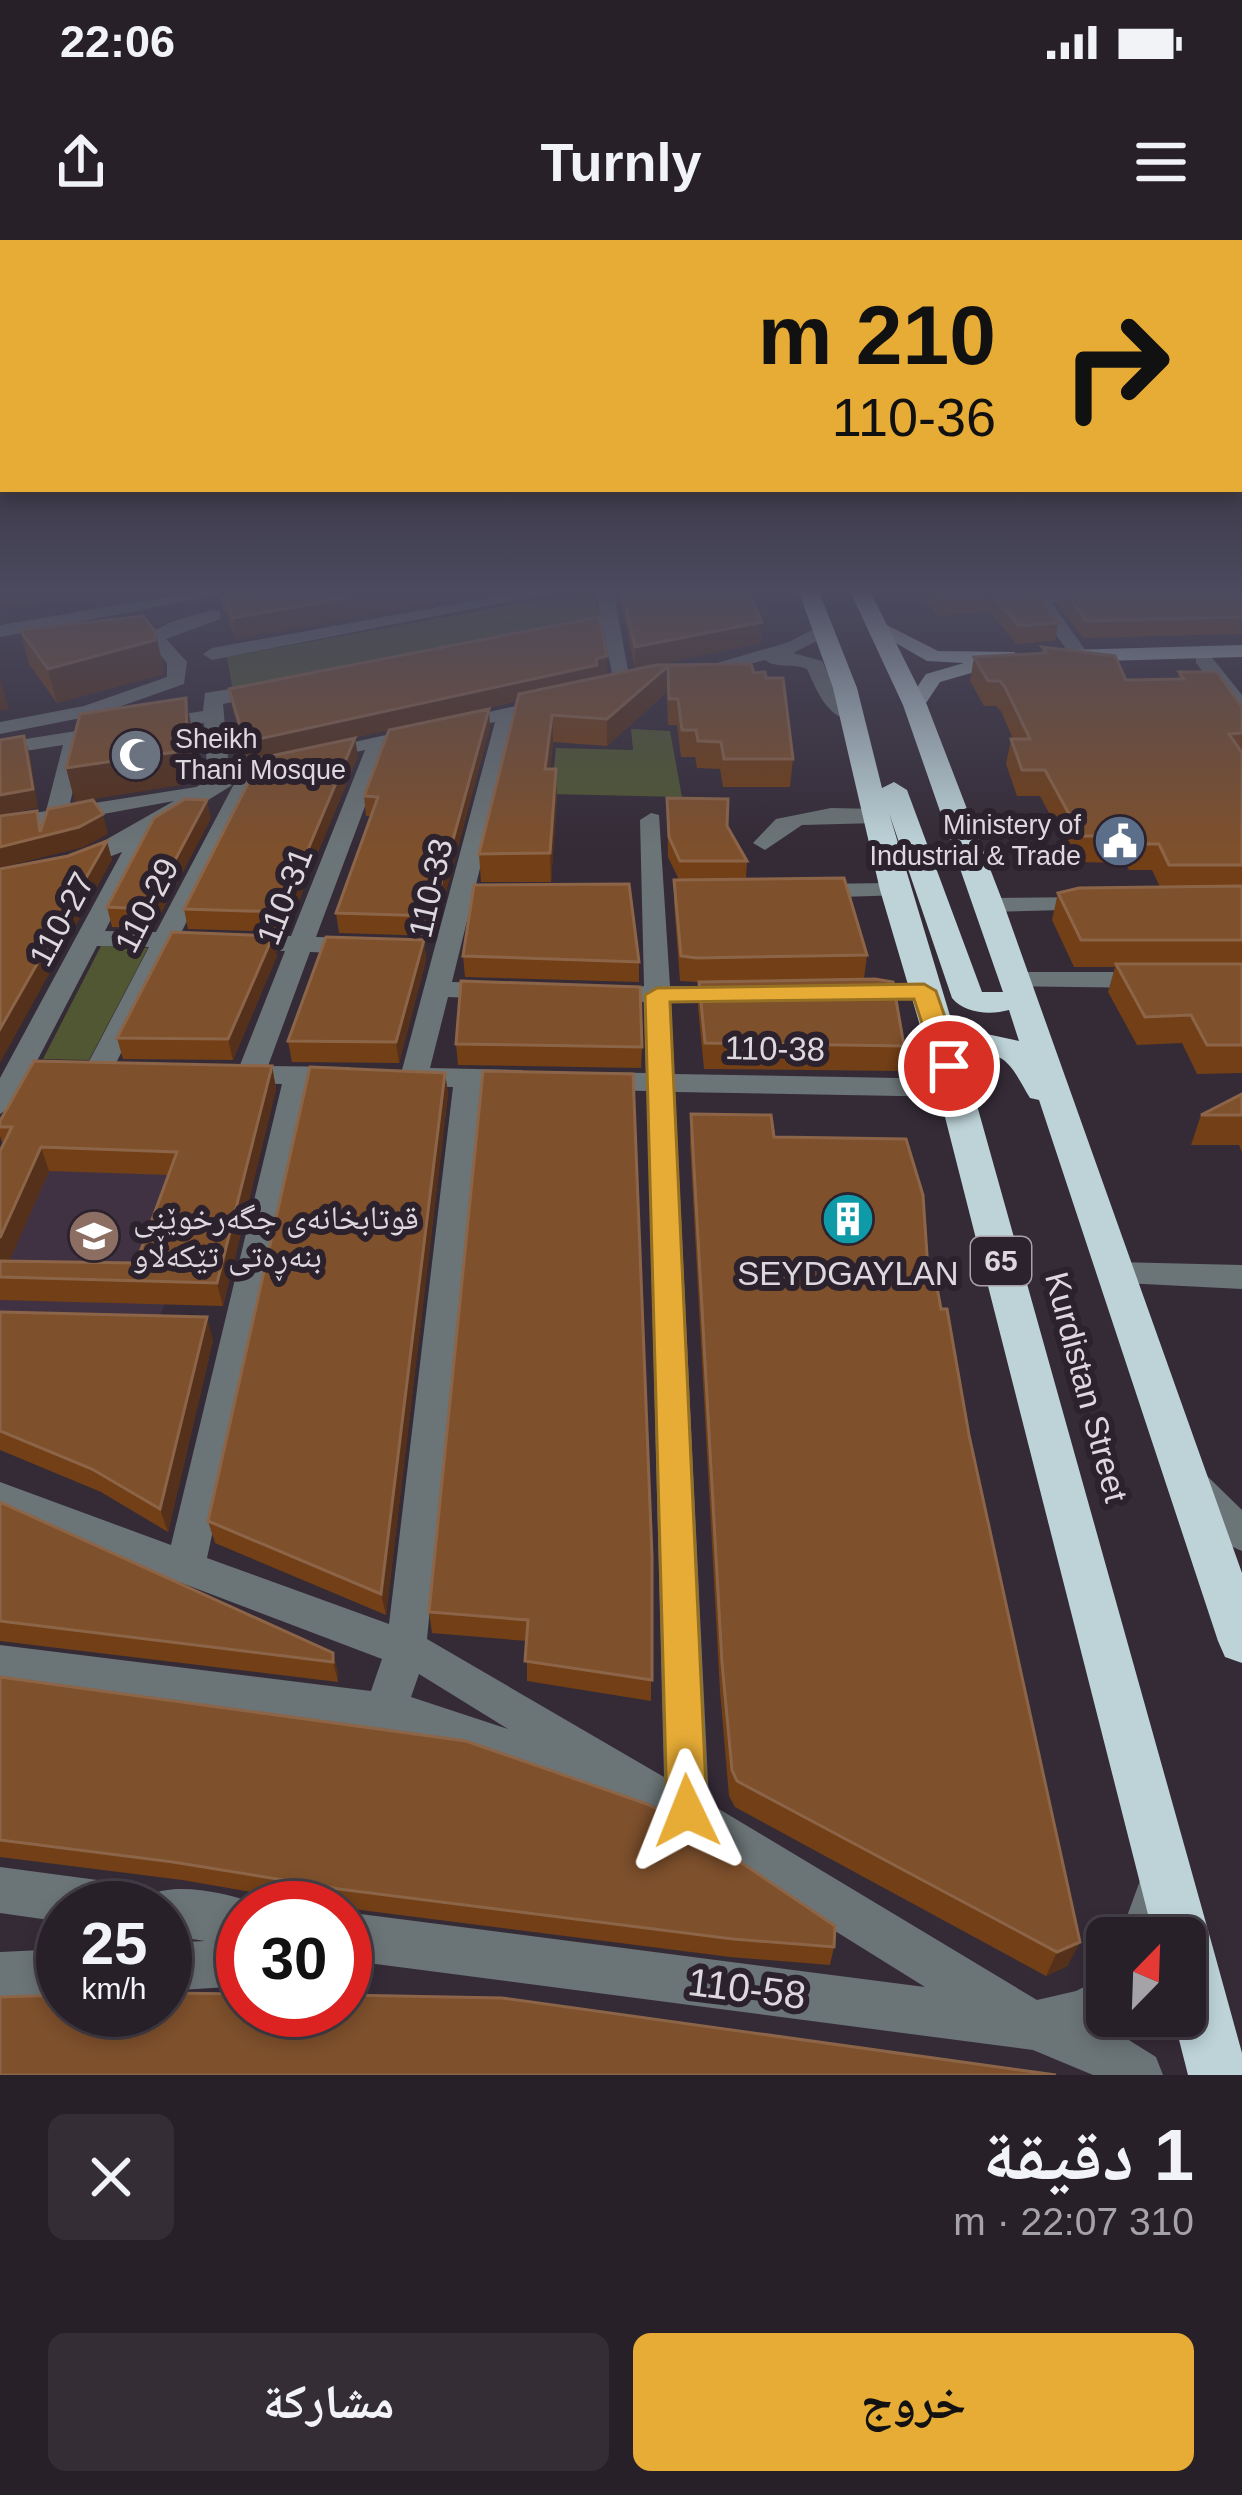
<!DOCTYPE html>
<html lang="ar">
<head>
<meta charset="utf-8">
<style>
	:root { --surface:#282029; --page:#342d35; --text:#f1f3f6; --muted:#a5a3a8; --line:#443e46; --accent:#e7ac36 }
	body { margin:0; font-family:Helvetica,"Noto Naskh Arabic",sans-serif; background:var(--page); color:var(--text); direction:rtl; height:100vh; display:flex; flex-direction:column; font-size:45px; white-space:nowrap }
	* { box-sizing:border-box; margin:0 }
	p { font-size:39px; color:var(--muted) }
	.icon { flex:none; width:66px; height:66px; fill:none; stroke:currentColor; stroke-width:2; stroke-linecap:round; stroke-linejoin:round }
	.map { position:relative; height:1835px; overflow:hidden; direction:ltr }
	.sheet { display:flex; flex-direction:column; background:var(--surface); flex:1 }
	.sheet>* { flex:none }
	.guide { position:absolute; left:0px; top:0px; width:1242px; height:252px; box-shadow:0 6px 18px #0003,0 0 0 3px var(--line); direction:rtl; background:#e7ac36; color:#111; overflow:hidden }
	.needle { width:78px; rotate:23deg }
	.tools { position:absolute; left:1086px; top:1677px; display:grid; gap:24px }
	.tools a { display:grid; place-items:center; width:120px; height:120px; border-radius:18px; background:var(--surface); box-shadow:0 6px 18px #0003,0 0 0 3px var(--line); font-size:60px }
	.speed { position:absolute; left:36px; top:1641px; display:flex; gap:24px; font-size:60px; font-weight:700; text-align:center }
	.speed>* { display:grid; place-content:center; width:156px; height:156px; border-radius:50%; background:var(--surface); box-shadow:0 6px 18px #0003,0 0 0 3px var(--line); line-height:1 }
	.speed small { font-size:30px; font-weight:400 }
	.speed .limit { border:18px solid #d22; background:#fff; color:#111 }
	.pin { position:absolute; display:grid; place-items:center; width:102px; height:102px; color:#fff; margin:-51px; border:6px solid #fff; border-radius:50%; box-shadow:0 3px 12px #0007 }
	.me { position:absolute; width:132px; margin:-66px; rotate:358deg; stroke-linejoin:round; filter:drop-shadow(0 0 9px #0008) }
	.turn { display:flex; align-items:center; gap:42px; height:252px; padding:0 48px; font-size:54px }
	.turn .icon { width:156px; height:156px; stroke-width:2.5 }
	.turn b { display:block; font-size:84px; line-height:102px }
	.round { display:grid; place-items:center; flex:none; width:126px; height:126px; border-radius:18px; background:var(--page) }
	.summary { display:flex; align-items:center; justify-content:space-between; height:204px; padding:0 48px }
	h1 { font-size:72px; font-weight:700; line-height:90px }
	.action { display:flex; gap:24px; margin-top:auto; padding:24px 48px }
	.action a { flex:1; height:138px; border-radius:18px; background:var(--accent); color:#111; font-size:48px; font-weight:700; line-height:138px; text-align:center }
	.action a+a { background:var(--page); color:var(--text) }
	.status { display:flex; justify-content:space-between; align-items:center; height:84px; padding:0 60px; background:var(--surface); direction:ltr }
	.status svg { height:33px; fill:currentColor }
	header { display:flex; justify-content:space-between; align-items:center; height:156px; padding:0 48px; background:var(--surface); font-size:54px; font-weight:700 }
	.map>svg:first-child { display:block }
	.built { fill:#413243 }
	.green { fill:#505732 }
	.lines { fill:none; stroke-linecap:round; stroke-linejoin:round }
	.minor { fill:#6b7476; fill-rule:evenodd }
	.major { fill:#a6b8bc; fill-rule:evenodd }
	.highway { fill:#bdd3d8; fill-rule:evenodd }
	.wall { fill:#723f16; fill-rule:evenodd }
	.shaded-wall { fill:#55301a }
	.building { fill:#7e502c; stroke:#8c6548; stroke-width:3 }
	.route { fill:#e7ac36; stroke:#967023; stroke-width:3 }
	.labels { text-anchor:middle; stroke-width:12; stroke-linejoin:round; paint-order:stroke }
	.far-poi-label { font-size:27px; fill:#ddd7de; stroke:#2b222d; text-anchor:start }
	.shield { fill:#2b222d; stroke:#a8a1a9; stroke-width:3 }
	.shield-label { font-size:30px; font-weight:bold; fill:#ddd7de }
	.street-label { font-size:33px; fill:#ddd7de; stroke:#2b222d }
	.poi-label { font-size:33px; fill:#ddd7de; stroke:#2b222d; text-anchor:start }
	.near-street-label { font-size:39px; fill:#ddd7de; stroke:#2b222d }
</style>
</head>
<body>
<div class="status"><b>22:06</b><svg viewBox="0 0 49 12"><path d="M0 12V9h3v3zM5 12V6h3v6zM10 12V3h3v9zM15 12V0h3v12zM26 1h20v11H26zM47 4h2v5h-2z"/></svg></div>
<header><svg class="icon" aria-label="menu" viewBox="0 0 24 24"><path d="M4 6h16M4 12h16M4 18h16"/></svg>Turnly<svg class="icon" aria-label="share" viewBox="0 0 24 24"><path d="M12 15V3M7 8l5-5 5 5M5 13v7h14v-7"/></svg></header>
<div class="map">
<svg width="1242" height="1835" viewBox="0 0 1242 1835">
	<rect width="100%" height="100%" fill="#352b37"/>
	<path class="built" d="M190,917L183,1009L159,1080L0,1075V921Z"/>
	<path class="green" d="M592,350L602,380L233,451L227,417Z
		M631,489L670,491L682,557L551,554L556,508L633,510Z
		M101,706L148,708L89,820L43,819Z"/>
	<g class="lines">
		<path class="minor" d="M214,349H251L0,397V385Z
			M538,349H574L212,420L203,414L212,408Z
			M595,349H613L632,452L615,448L603,389L560,398L551,392L601,378Z
			M744,349H762L763,350L754,355Z
			M1029,349L1044,351L1185,349L1176,354L1051,362L1089,415L1080,421L1073,419L1026,352Z
			M214,370L220,371V379L166,399L187,422L184,444L96,475L0,494V482L84,466L167,437V423L146,398C164,381 190,376 214,370Z
			M823,384L830,386V394L793,413L822,421L841,460L862,476L859,480C828,482 818,453 807,429C794,423 776,429 765,420L693,439L683,433L789,402Z
			M1196,415H1210L1242,455V474L1235,472L1196,423Z
			M266,443L276,449L273,453L223,464L229,530L552,458L562,464L517,478L452,742L499,743L512,751L499,759L448,757L430,828L522,830L536,839L522,848L481,847L427,1399L664,1537L647,851L594,850L580,841L594,832L646,833L644,762L628,760L624,754L628,748L644,746L640,580L651,573L659,575L670,746H739L752,754L739,762H671L674,834L955,839L969,848L955,857L675,852L709,1563L1037,1760L1076,1751L1107,1735V1776H1124L1108,1787L1156,1817L1163,1835H1093L1033,1810L345,1720V1672L925,1747L663,1584L410,1496L0,1443V1405L371,1451L382,1419L0,1274V1242L171,1305L282,844L234,843L220,834L224,828L240,825L285,711L174,708L112,831L98,840L84,831L149,707L97,706L14,865L0,874V838L122,612L72,631L0,647V633L86,611L174,561L0,593V579L46,571L63,505L0,515V503L203,471L205,453ZM495,482L402,830L394,837L408,846L453,847L389,1384L207,1318L310,844L348,845L362,836L348,827L268,826L310,712L364,714L377,706L364,698L316,697L388,505ZM204,483L208,541L196,547L69,567L85,502ZM365,510L291,696L181,693L261,533ZM234,544L156,692L105,691L155,593ZM419,1434L508,1489L411,1457Z
			M831,568L878,569L889,576L878,583L802,585L765,610L753,603L776,579Z
			M894,643L906,650L903,655L810,658L798,651L810,644Z
			M1091,657L1100,659V669L989,672L977,665L989,658Z
			M1015,732H1153L1166,740L1153,748L1006,746L1002,740L1006,734Z
			M924,743L933,745L937,751L933,757L853,761L840,753L853,745Z
			M1116,1022L1242,1025V1049L1104,1042L1100,1034L1104,1026Z
			M1191,1229L1204,1233L1242,1270V1311C1217,1302 1184,1268 1172,1244L1178,1233Z
			M1161,1620L1177,1627L1184,1643L1167,1698H1119L1145,1627Z
			M0,1627L135,1645L152,1654C180,1642 232,1654 260,1665L243,1668V1746L165,1751V1703L205,1701L165,1695V1668H63V1682L0,1673Z
			M63,1709V1757L0,1760V1712Z"/>
		<path class="major" d="M879,381L938,411L1014,412L1024,418L1014,424L978,423V431L940,442L922,469H908L905,465L926,434L964,423L927,421L873,390L870,386Z
			M1242,405V417L1068,422L1059,416L1068,410Z"/>
		<path class="highway" d="M798,349H818L857,448L882,548L894,542L907,550L982,752H1003L903,465L849,349H869L927,465L1004,665L1242,1333V1423L1225,1417L1218,1401L1039,860L1030,858C1015,834 1007,807 974,817L966,826L1213,1708L1242,1813V1835H1188L1173,1776H1185V1698H1154L932,826L880,650L833,448ZM889,573L952,758C965,774 991,775 1009,770L1019,801L982,793L957,799Z"/>
	</g>
	<path class="wall" d="M218,349H515L236,399L220,360Z
		M618,349H748L761,403L635,429Z
		M919,349H1033L1058,383L1055,401L1016,404L990,372L937,376Z
		M1063,349H1242V394L1083,398L1059,366Z
		M20,390L163,425V434L57,463L29,424Z
		M1042,407L1126,440L1177,439L1179,432L1242,467V833L1197,834L1182,803L1137,805L1108,752L1115,727H1074L1052,680L1058,653L1160,647L1152,630H1129L1126,623L1075,622L1040,556H1017L1006,524L1011,499H1013L1001,471L996,466H984L970,441L974,417L1041,413Z
		M607,416V434L597,437L656,425L793,519L790,547H723L720,529L697,528L695,517H681L677,485H668L667,452L607,506L553,502L550,529L557,557L551,642H481L479,614L518,461L248,521L232,467L229,449Z
		M490,487L434,696L339,693L336,673L371,576H366L364,556Z
		M358,516L312,626L287,692L188,689L184,669Z
		M667,558L727,586L747,621L746,639L867,715L864,739L696,742L680,741L674,663V640H679L668,617Z
		M211,578L153,688L112,687L107,667Z
		M424,700L426,720L399,823L292,822L288,801Z
		M277,716L233,820L123,819L117,798Z
		M463,716L639,722V742L465,737Z
		M699,742L904,806L900,831L704,829L698,767Z
		M456,804L642,807L641,828L458,825Z
		M272,826L276,849L223,1066L0,1060V911L3,905L0,896V881ZM49,931L169,935L136,1023L9,1021Z
		M445,833L448,854L386,1375L215,1303L208,1281Z
		M1242,854V912L1239,905H1191L1201,875Z
		M691,874L774,897L969,1195L1080,1702L1067,1726L1046,1736L735,1567L729,1556L720,1451L690,903Z
		M0,1072L213,1100L168,1292L101,1252L0,1210Z
		M0,1262L333,1413L338,1433V1442L0,1401Z
		M652,1316L651,1461L527,1441V1401L432,1393L429,1372Z
		M0,1437L834,1707L830,1725L730,1717L345,1668L182,1640L0,1617Z"/>
	<path class="shaded-wall" d="M0,349H95L0,369Z
		M398,349H515L236,399L233,378Z
		M762,382L761,403L635,429V407Z
		M155,391L163,425V434L57,463L48,429Z
		M607,416V434L597,436V443L248,521L245,502Z
		M668,426L667,452L607,506V479Z
		M0,438L9,469L0,471Z
		M186,458L192,489L194,535L182,545L75,562L66,528Z
		M489,469L490,487L434,696L432,676Z
		M552,475L553,502L546,557L545,529Z
		M24,496L30,515L38,568L0,575V555Z
		M355,498L358,516L312,626L287,692L284,672L309,607Z
		M556,529L557,557L551,642L550,613Z
		M207,560L211,578L153,688L149,669Z
		M37,571L43,596L103,574L108,594L84,607L0,628V607Z
		M107,601L112,620L0,823V789Z
		M273,696L277,716L233,820L228,799Z
		M424,700L426,720L399,823L396,802Z
		M272,826L276,849L223,1066L217,1043Z
		M445,833L448,854L386,1375L381,1354Z
		M41,907L49,931L2,1037H0V998Z
		M207,1077L213,1100L168,1292L160,1269Z
		M333,1413L338,1433V1442L333,1422Z
		M1080,1702L1067,1726L1046,1736L1057,1712Z"/>
	<path class="building" d="M220,349H398L233,378Z
		M622,349H748L762,382L635,407Z
		M933,349H1033L1058,383L1019,386L993,355L940,358Z
		M1063,349H1242V377L1086,381Z
		M143,376L155,391V400L48,429L20,390Z
		M599,377L607,416L596,419L597,425L245,502L229,449Z
		M1042,407L1115,416L1126,440L1184,439L1179,432H1217L1242,467V493L1229,494L1242,513V625H1169L1159,604H1136L1132,596H1081L1045,530H1022L1011,499H1030L1005,447L1000,441H988L974,417L1047,413Z
		M751,424L754,433L765,432L766,438H783L793,519H724L721,502L698,501L696,490H682L678,459H669L668,426L607,479L552,475L545,529H556L550,613L479,614L519,454L656,425Z
		M186,458L187,503L175,512L66,528L80,474Z
		M489,469L432,676L336,673L378,557L364,556L389,490Z
		M24,496L33,549L0,555V500Z
		M355,498L309,607L284,672L184,669L261,518Z
		M667,558L728,559L727,586L747,621H680L669,597Z
		M185,559L207,560L149,669L107,667L154,578Z
		M93,560L103,574L79,587L0,607V576L37,571L40,592L48,569Z
		M107,601L0,789V629L68,616Z
		M844,638L867,715L697,718L681,716L674,640Z
		M629,644L639,722L463,716L474,645Z
		M1242,646V700H1081L1058,653L1079,648Z
		M172,692L273,696L228,799L117,798Z
		M326,697L424,700L396,802L288,801Z
		M1116,724H1242V805H1207L1191,775L1145,777Z
		M875,739L893,742L904,806L705,803L699,742Z
		M461,741L640,747L642,807L456,804Z
		M34,821L272,826L217,1043L0,1037V1021L136,1023L177,912L41,907L0,998V911L12,887H0V881Z
		M310,827L445,833L381,1354L208,1281Z
		M483,831L633,834L652,1316V1440L525,1421L528,1380L429,1372Z
		M1242,854V875H1201Z
		M691,874L771,875L774,897L906,899L923,955L928,1030L934,1031L941,1069H947L969,1195L1080,1702L1057,1712L737,1541L732,1530L722,1423Z
		M0,1072L207,1077L160,1269L92,1229L0,1191Z
		M0,1262L333,1413V1422L0,1381Z
		M0,1437L466,1501L647,1564L684,1584L835,1686L834,1707L733,1699L339,1649L173,1622L0,1600Z
		M165,1753L243,1754V1770H345V1755L502,1758L1056,1835H0V1757L63,1755V1770H165Z"/>
	<linearGradient id="sky" x2="0" y2="1"><stop stop-color="#1d181e"/><stop offset="0.58" stop-color="#4b4a5e"/><stop offset="1" stop-color="#4b4a5e" stop-opacity="0"/></linearGradient>
	<rect width="1242" height="606" fill="url(#sky)"/>
	<path class="route" d="M924,744L936,751L962,826L958,832L949,834L936,826L914,759L670,762L707,1571L702,1586L687,1591L673,1586L667,1571L645,755L657,748Z"/>
	<defs>
		<g id="mosque-disc" transform="scale(2.7)"><circle r="9.5" fill="#6b7280" stroke="#2b222d"/><path d="M3.5-4.9A6 6 0 1 0 3.5 4.9A5 5 0 1 1 3.5-4.9Z" fill="#fff"/></g>
		<g id="civic-disc" transform="scale(2.7)"><circle r="9.5" fill="#5c6f8a" stroke="#2b222d"/><path d="M-.6-6.5H3V-4.5H.6V-3L4-1V1h2V6H-6V1h2V-1L-.6-3ZM-1.2 2.5V6h2.4V2.5Z" fill="#fff"/></g>
		<g id="building-disc" transform="scale(2.7)"><circle r="9.5" fill="#0f9aa8" stroke="#2b222d"/><path d="M-4-6H4V6H1V3H-1V6H-4ZM-2.5-4.3h1.7v1.8h-1.7ZM.8-4.3h1.7v1.8H.8ZM-2.5-1h1.7V.8h-1.7ZM.8-1h1.7V.8H.8Z" fill="#fff"/></g>
		<g id="school-disc" transform="scale(2.7)"><circle r="9.5" fill="#8d6e63" stroke="#2b222d"/><path d="M0-5L7-2L0 1L-7-2ZM-4 1L0 2.5L4 1V4Q0 6-4 4Z" fill="#fff"/></g>
	</defs>
	<g fill-rule="evenodd">
		<use href="#mosque-disc" x="136" y="515"/>
		<use href="#civic-disc" x="1120" y="601"/>
		<use href="#building-disc" x="848" y="979"/>
		<use href="#school-disc" x="94" y="996"/>
	</g>
	<g class="labels">
		<g class="far-poi-label">
			<text x="175" y="508">Sheikh<tspan x="175" dy="31">Thani Mosque</tspan></text>
			<text x="1081" y="594" text-anchor="end">Ministery of<tspan x="1081" dy="31">Industrial &amp; Trade</tspan></text>
		</g>
		<rect class="shield" x="971" y="997" width="60" height="48" rx="9"/>
		<g class="shield-label">
			<text x="1001" y="1031">65</text>
		</g>
		<g class="street-label">
			<text transform="translate(430 648) rotate(-77)" y="12">110-33</text>
			<text transform="translate(284 656) rotate(-69)" y="12">110-31</text>
			<text transform="translate(146 665) rotate(-63)" y="12">110-29</text>
			<text transform="translate(61 679) rotate(-62)" y="12">110-27</text>
			<text transform="translate(775 808) rotate(1)" y="12">110-38</text>
			<text transform="translate(1087 1147) rotate(75)" y="12">Kurdistan Street</text>
		</g>
		<g class="poi-label">
			<text x="133" y="989">قوتابخانەی جگەرخوێنی<tspan x="133" dy="38">بنەڕەتی تێکەڵاو</tspan></text>
			<text x="848" y="1045" text-anchor="middle">SEYDGAYLAN</text>
		</g>
		<g class="near-street-label">
			<text transform="translate(747 1748) rotate(7)" y="14">110-58</text>
		</g>
	</g>
</svg>
<div class="tools">
<a><svg class="needle" viewBox="-14 -14 28 28"><path d="M0-13l5 13h-10z" fill="#e53935"/><path d="M0 13l5-13h-10z" fill="#a5a3a8"/></svg></a>
</div>
<div class="speed"><div>25<small>km/h</small></div><div class="limit">30</div></div>
<div class="pin" style="left:949px;top:826px;background:#d93025"><svg class="icon" aria-label="arrive" viewBox="0 0 24 24"><path d="M6 21V4h12l-3 4 3 4H6"/></svg></div>
<svg class="me" style="left:687px;top:1571px" viewBox="-20 -20 40 40"><path d="M0-17L14 15 0 8-14 15z" fill="#e7ac36" stroke="#fff" stroke-width="4"/></svg>
<div class="guide">
<div class="turn"><svg class="icon" aria-label="right" viewBox="0 0 24 24"><path d="M7 20v-9h11M14 6l5 5-5 5"/></svg><div><b>210 m</b>110-36</div></div>
</div>
</div>
<section class="sheet">
<div class="summary"><div><h1>1 دقيقة</h1><p>310 m · 22:07</p></div><a class="round"><svg class="icon" aria-label="close" viewBox="0 0 24 24"><path d="M6 6l12 12M18 6L6 18"/></svg></a></div>
<div class="action"><a>خروج</a><a>مشاركة</a></div>
</section>
</body>
</html>
